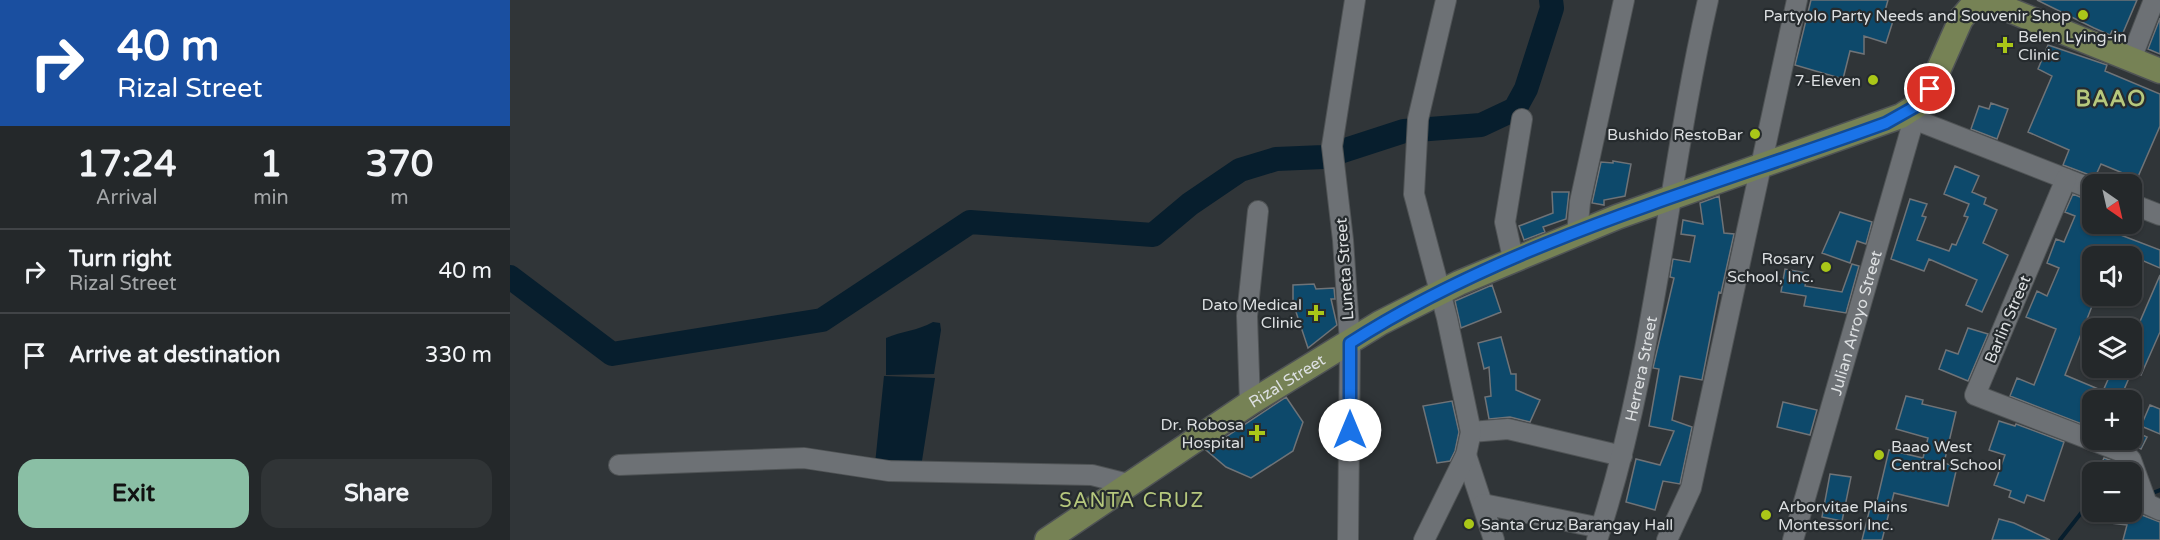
<!DOCTYPE html>
<html lang="en">
<head>
<meta charset="utf-8">
<style>
	:root { --surface:#24282a; --page:#303436; --text:#f1f3f6; --muted:#a3a6a8; --line:#414447; --accent:#8abfa5 }
	body { margin:0; font-family:"Varela Round",sans-serif; background:var(--page); color:var(--text); height:100vh; display:flex; flex-direction:column; font-size:22px; white-space:nowrap }
	* { box-sizing:border-box; margin:0 }
	p { font-size:20px; color:var(--muted) }
	.icon { flex:none; width:33px; height:33px; fill:none; stroke:currentColor; stroke-width:2; stroke-linecap:round; stroke-linejoin:round }
	.map { position:relative; flex:1; overflow:hidden }
	.panel { display:flex; flex-direction:column; background:var(--surface); width:510px }
	.panel>* { flex:none }
	.hud { background:#1a4fa0; color:#fff; overflow:hidden }
	.needle { width:39px; rotate:146deg }
	.fabs { position:absolute; left:1572px; top:174px; display:grid; gap:12px }
	.fabs a { display:grid; place-items:center; width:60px; height:60px; border-radius:12px; background:var(--surface); box-shadow:0 2px 4px #0004,0 0 0 2px var(--line); font-size:30px }
	.pin { position:absolute; display:grid; place-items:center; width:51px; height:51px; color:#fff; margin:-26px; border:3px solid #fff; border-radius:50%; box-shadow:0 2px 6px #0007 }
	.me { position:absolute; width:66px; margin:-33px; rotate:0deg; stroke-linejoin:round; filter:drop-shadow(0 0 4px #0008) }
	.turn { display:flex; align-items:center; gap:21px; height:126px; padding:0 18px; font-size:27px }
	.turn .icon { width:78px; height:78px; stroke-width:2.5 }
	.turn b { display:block; font-size:42px; line-height:51px }
	.eta { display:flex; justify-content:space-evenly; align-items:center; height:102px; text-align:center }
	.eta b { font-size:36px; font-weight:800; line-height:42px }
	.button { display:flex; gap:12px; margin-top:auto; padding:12px 18px }
	.button a { flex:1; height:69px; border-radius:18px; background:var(--accent); color:#111; font-size:24px; font-weight:800; line-height:69px; text-align:center }
	.button a+a { background:var(--page); color:var(--text) }
	ul { padding:0; list-style:none }
	li { display:flex; align-items:center; gap:18px; height:84px; padding:0 18px; border-top:2px solid var(--line) }
	li div { flex:1 }
	li b { display:block; font-size:22px }
	li em { font-style:normal }
	main { display:flex; flex:1; min-height:0 }
	.map>svg:first-child { display:block }
	.water { fill:#071e2d }
	.lines { fill:none; stroke-linecap:round; stroke-linejoin:round }
	.stream { stroke:#071e2d; stroke-width:4 }
	.river { stroke:#071e2d; stroke-width:24 }
	.building { fill:#0d496b; stroke:#6f7377; stroke-width:1.5 }
	.minor-casing { stroke:#4f5355; stroke-width:22 }
	.major-casing { stroke:#4f5355; stroke-width:27 }
	.minor { stroke:#6d7175; stroke-width:20 }
	.major { stroke:#768255; stroke-width:24 }
	.route-casing { stroke:#114b97; stroke-width:15 }
	.route { stroke:#1a73e8; stroke-width:10 }
	.poi-dot { fill:#aac718; stroke:#262b2e; stroke-width:2 }
	.labels { text-anchor:middle; stroke-width:4.5; stroke-linejoin:round; paint-order:stroke }
	.poi-label { font-size:16px; fill:#dcdfe1; stroke:#262b2e; text-anchor:end }
	.street-label { font-size:16px; fill:#dcdfe1; stroke:#262b2e }
	.quarter-label { font-size:20px; letter-spacing:1.5px; fill:#b6c87d; stroke:#262b2e }
	.district-label { font-size:22px; font-weight:bold; letter-spacing:1.5px; fill:#b6c87d; stroke:#262b2e }
</style>
</head>
<body>
<main>
<section class="panel">
<div class="hud">
<div class="turn"><svg class="icon" aria-label="right" viewBox="0 0 24 24"><path d="M7 20v-9h11M14 6l5 5-5 5"/></svg><div><b>40 m</b>Rizal Street</div></div>
</div>
<div class="eta">
<div><b>17:24</b><p>Arrival</p></div>
<div><b>1</b><p>min</p></div>
<div><b>370</b><p>m</p></div>
</div>
<ul>
<li><svg class="icon" aria-label="right" viewBox="0 0 24 24"><path d="M7 20v-9h11M14 6l5 5-5 5"/></svg><div><b>Turn right</b><p>Rizal Street</p></div><em>40 m</em></li>
<li><svg class="icon" aria-label="arrive" viewBox="0 0 24 24"><path d="M6 21V4h12l-3 4 3 4H6"/></svg><div><b>Arrive at destination</b></div><em>330 m</em></li>
</ul>
<div class="button"><a>Exit</a><a>Share</a></div>
</section>
<div class="map">
<svg width="1650" height="540" viewBox="0 0 1650 540">
	<rect width="100%" height="100%" fill="#303538"/>
	<path class="water" d="M423,322L430,323L431,330L424,374L376,375V338C392,331 407,331 423,322Z
		M374,376L425,378L411,467L365,464Z"/>
	<g class="lines">
		<path class="stream" d="M1640,494L1650,490
			M1550,540L1579,503H1582"/>
		<path class="river" d="M0,277L102,354L312,320L460,222L643,235L680,204L730,170L766,159L814,157L894,131L971,125L1005,109L1016,89L1042,8L1041,0"/>
	</g>
	<path class="building" d="M1301,0H1378L1373,18L1383,21L1376,43L1354,36V54L1340,51L1333,79L1285,65Z
		M1527,0H1627L1612,35L1602,31L1600,35L1584,28Z
		M1650,18V54L1638,49Z
		M1538,45L1597,65L1595,71L1650,94V126L1627,179L1591,164L1585,177L1553,165L1559,150L1518,132L1542,76L1528,69Z
		M1481,103L1498,109L1487,139L1461,129L1469,106L1479,109Z
		M1103,161L1121,164L1115,196L1094,200V205L1082,203L1091,162L1103,163Z
		M1445,166L1469,176L1462,192L1476,198L1474,204L1487,210L1473,243L1498,255L1472,312L1456,305L1467,280L1419,259L1414,271L1381,259L1400,199L1417,204L1412,216L1416,217L1407,240L1439,251L1442,244L1446,245L1458,217L1454,216L1459,204L1434,194Z
		M1042,192H1059L1056,219L1033,227L1035,232L1014,240L1009,226L1043,213Z
		M1563,194L1582,202L1577,219L1582,224L1650,250V268L1622,256H1582V296H1586L1555,375L1593,391L1603,368H1622V340L1650,275V332L1631,375L1622,371L1610,399L1614,400H1582V428L1500,396L1507,378L1524,385L1546,329L1516,317L1527,291L1537,296L1549,268L1537,263L1546,239L1554,242L1565,216L1555,212Z
		M1209,196L1214,233L1224,234L1211,293L1209,292L1192,380L1170,376L1162,420L1182,427L1170,484L1153,481L1145,510L1116,502L1126,459L1150,465L1164,431L1139,426L1149,369L1143,368L1164,278L1160,277L1163,259L1180,262L1185,236L1171,234L1173,220L1193,224L1190,203Z
		M1330,212L1362,222L1356,244L1347,241L1340,263L1312,253Z
		M1342,264L1349,266L1336,313L1294,306L1296,296L1271,292L1275,269L1298,273L1295,286L1332,292Z
		M804,284L806,289L824,288L825,299H821L827,325L798,348L783,303V285Z
		M982,285L991,312L951,328L945,301Z
		M1458,328L1478,334L1458,381L1429,369L1436,350L1448,354Z
		M991,337L1001,374H1006V390L1030,400L1020,422L1000,417L979,419L975,397L981,396L979,367L974,369L968,343Z
		M1396,396L1413,400L1412,404L1446,412L1434,463L1447,467L1438,506L1384,493L1372,540H1352L1361,504L1366,505L1379,450L1413,458L1418,438L1386,429Z
		M776,397L793,422L783,451L741,478L716,467L696,450Z
		M942,401L949,432L945,451L940,461L927,463L913,406Z
		M1273,402L1307,410L1300,435L1267,427Z
		M1640,405L1650,409V434L1631,426Z
		M1489,421L1505,426L1506,424L1554,442L1534,501L1517,495L1514,503L1499,497L1501,491L1484,485L1495,455L1479,450Z
		M1622,430L1637,437L1631,449L1613,440H1622Z
		M1594,458L1608,463L1613,472H1602L1590,467Z
		M1320,474L1341,477L1332,521L1312,517Z
		M1622,505L1632,515L1650,522V540H1613L1617,525L1601,523L1603,512H1622Z
		M1489,519L1504,523L1540,540H1482Z"/>
	<g class="lines">
		<g class="minor-casing">
			<g id="minor">
				<path d="M1621,59L1644,0"/>
				<path d="M1406,120L1582,189"/>
				<path d="M1556,179L1465,395L1615,453L1621,460L1637,504L1650,510"/>
				<path d="M1622,204L1650,215"/>
				<path d="M1067,234L1070,202L1114,0"/>
				<path d="M1003,258L995,222L1012,119"/>
				<path d="M740,403L737,316L748,211"/>
				<path d="M961,432L998,429L1112,456"/>
				<path d="M956,455L984,540"/>
				<path d="M109,465L294,458L379,471L582,475L618,484"/>
				<path d="M973,504L1091,528"/>
				<path d="M838,540L840,343L833,240L822,146L845,0"/>
				<path d="M914,540L956,455L961,432L937,318L904,194L908,119L936,0"/>
				<path id="s1" d="M1087,540C1145,365 1157,179 1198,0"/>
				<path d="M1157,540L1181,488L1287,0"/>
				<path id="s2" d="M1283,540L1408,105"/>
			</g>
		</g>
		<g class="major-casing">
			<g id="major">
				<path id="s3" d="M537,540L740,403L870,323L949,283L1107,217L1391,116L1408,105L1420,89L1451,19L1461,7L1482,3L1650,71"/>
			</g>
		</g>
		<use href="#minor" class="minor"/>
		<use href="#major" class="major"/>
	</g>
	<g class="lines">
		<g class="route-casing">
			<path id="route" d="M840,430V343C1000,240 1198,188 1376,123L1408,105L1420,89"/>
		</g>
		<use href="#route" class="route"/>
	</g>
	<g class="poi-dot">
		<circle cx="1573" cy="15" r="6"/>
		<path d="M1492 36h6v6h6v6h-6v6h-6v-6h-6v-6h6z"/>
		<circle cx="1363" cy="80" r="6"/>
		<circle cx="1245" cy="134" r="6"/>
		<circle cx="1316" cy="267" r="6"/>
		<path d="M803 304h6v6h6v6h-6v6h-6v-6h-6v-6h6z"/>
		<path d="M744 424h6v6h6v6h-6v6h-6v-6h-6v-6h6z"/>
		<circle cx="1369" cy="455" r="6"/>
		<circle cx="1256" cy="515" r="6"/>
		<circle cx="959" cy="524" r="6"/>
	</g>
	<g class="labels">
		<g class="poi-label">
			<text x="1561" y="21">Partyolo Party Needs and Souvenir Shop</text>
			<text x="1508" y="42" text-anchor="start">Belen Lying-in<tspan x="1508" dy="18">Clinic</tspan></text>
			<text x="1351" y="86">7-Eleven</text>
			<text x="1233" y="140">Bushido RestoBar</text>
			<text x="1304" y="264">Rosary<tspan x="1304" dy="18">School, Inc.</tspan></text>
			<text x="792" y="310">Dato Medical<tspan x="792" dy="18">Clinic</tspan></text>
			<text x="734" y="430">Dr. Robosa<tspan x="734" dy="18">Hospital</tspan></text>
			<text x="1381" y="452" text-anchor="start">Baao West<tspan x="1381" dy="18">Central School</tspan></text>
			<text x="1268" y="512" text-anchor="start">Arborvitae Plains<tspan x="1268" dy="18">Montessori Inc.</tspan></text>
			<text x="971" y="530" text-anchor="start">Santa Cruz Barangay Hall</text>
		</g>
		<g class="street-label">
			<text transform="translate(834 269) rotate(-94)" y="6">Luneta Street</text>
			<text transform="translate(1497 319) rotate(-67)" y="6">Barlin Street</text>
			<text dy="6" stroke="none"><textPath href="#s2" startOffset="226">Julian Arroyo Street</textPath></text>
			<text dy="6" stroke="none"><textPath href="#s1" startOffset="177">Herrera Street</textPath></text>
			<text dy="6" stroke="none"><textPath href="#s3" startOffset="288">Rizal Street</textPath></text>
		</g>
		<g class="quarter-label">
			<text x="622" y="507">SANTA CRUZ</text>
		</g>
		<g class="district-label">
			<text x="1601" y="106">BAAO</text>
		</g>
	</g>
</svg>
<div class="fabs">
<a><svg class="needle" viewBox="-14 -14 28 28"><path d="M0-13l5 13h-10z" fill="#e53935"/><path d="M0 13l5-13h-10z" fill="#a3a6a8"/></svg></a>
<a><svg class="icon" aria-label="sound" viewBox="0 0 24 24"><path d="M4 9h4l5-4v14l-5-4H4zM17 9q2 3 0 6"/></svg></a>
<a><svg class="icon" aria-label="layers" viewBox="0 0 24 24"><path d="M12 4l9 5-9 5-9-5zM3 14l9 5 9-5"/></svg></a>
<a>+</a>
<a>−</a>
</div>
<div class="pin" style="left:1420px;top:89px;background:#d93025"><svg class="icon" aria-label="arrive" viewBox="0 0 24 24"><path d="M6 21V4h12l-3 4 3 4H6"/></svg></div>
<svg class="me" style="left:840px;top:430px" viewBox="-20 -20 40 40"><circle r="19" fill="#fff"/><path d="M0-13L10 11 0 6-10 11z" fill="#1a73e8"/></svg>
</div>
</main>
</body>
</html>
